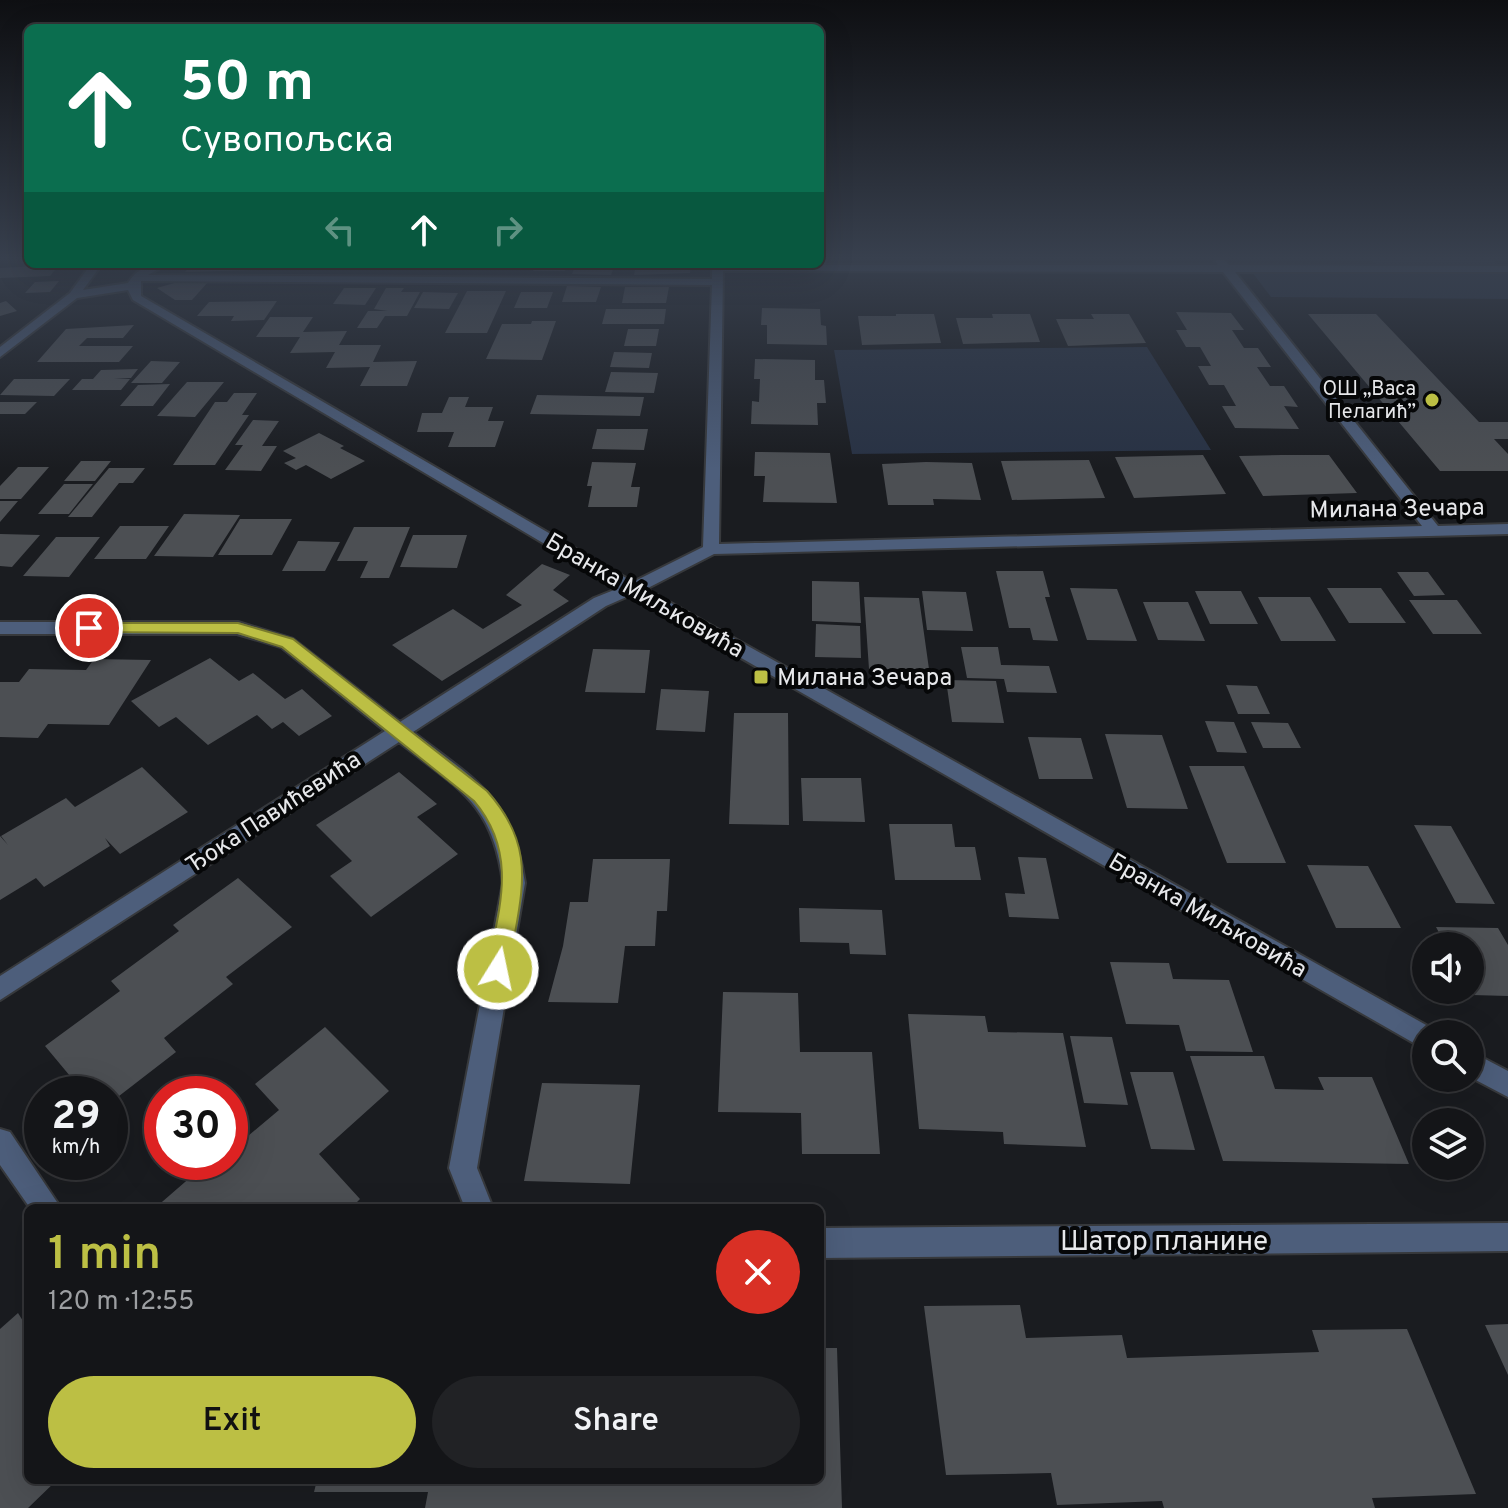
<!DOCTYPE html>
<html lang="en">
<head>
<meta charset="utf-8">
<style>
	:root { --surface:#141518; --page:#212225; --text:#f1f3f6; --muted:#9d9fa2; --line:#333437; --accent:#bcbf44 }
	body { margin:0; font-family:Overpass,sans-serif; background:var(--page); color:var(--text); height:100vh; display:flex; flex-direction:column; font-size:30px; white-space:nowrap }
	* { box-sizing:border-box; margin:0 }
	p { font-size:26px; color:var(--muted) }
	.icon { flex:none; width:44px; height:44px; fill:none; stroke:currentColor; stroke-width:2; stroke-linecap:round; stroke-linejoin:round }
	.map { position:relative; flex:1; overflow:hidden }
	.details { position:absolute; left:24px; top:1204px; width:800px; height:280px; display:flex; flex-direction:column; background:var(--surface); border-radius:12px; box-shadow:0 8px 32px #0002,0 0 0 2px var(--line) }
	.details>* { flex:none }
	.hud { position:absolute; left:24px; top:24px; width:800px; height:244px; border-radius:12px; box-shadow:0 8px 32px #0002,0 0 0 2px var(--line); background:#0b6e4f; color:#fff; overflow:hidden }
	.buttons { position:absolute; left:1412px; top:932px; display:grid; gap:16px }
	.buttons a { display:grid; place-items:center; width:72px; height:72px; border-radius:50%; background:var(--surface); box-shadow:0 8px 32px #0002,0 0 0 2px var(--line); font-size:40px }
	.speed { position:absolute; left:24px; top:1076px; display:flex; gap:16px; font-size:40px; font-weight:700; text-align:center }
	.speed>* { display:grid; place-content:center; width:104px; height:104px; border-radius:50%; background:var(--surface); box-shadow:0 8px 32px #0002,0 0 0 2px var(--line); line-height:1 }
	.speed small { font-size:20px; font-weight:400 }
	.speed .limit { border:12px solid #d22; background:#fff; color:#111 }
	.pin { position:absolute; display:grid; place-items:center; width:68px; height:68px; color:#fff; margin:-34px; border:4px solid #fff; border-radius:50%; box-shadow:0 2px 8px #0007 }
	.me { position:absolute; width:88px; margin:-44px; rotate:10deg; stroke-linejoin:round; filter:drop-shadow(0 0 6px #0008) }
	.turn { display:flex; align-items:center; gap:28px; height:168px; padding:0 24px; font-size:36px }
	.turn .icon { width:104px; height:104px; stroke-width:2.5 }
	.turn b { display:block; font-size:56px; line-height:68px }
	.lanes { display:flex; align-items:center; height:76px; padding:0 24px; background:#0003; justify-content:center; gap:40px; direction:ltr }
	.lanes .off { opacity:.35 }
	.round { display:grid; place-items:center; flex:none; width:84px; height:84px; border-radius:42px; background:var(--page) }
	.head { display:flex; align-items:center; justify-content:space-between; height:136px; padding:0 24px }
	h1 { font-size:48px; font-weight:600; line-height:60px; color:var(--accent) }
	.action { display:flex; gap:16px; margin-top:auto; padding:16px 24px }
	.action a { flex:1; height:92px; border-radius:48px; background:var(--accent); color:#111; font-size:32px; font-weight:600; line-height:92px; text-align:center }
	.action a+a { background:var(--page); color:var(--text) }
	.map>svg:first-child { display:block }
	.green { fill:#283244 }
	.building { fill:#4c4f53 }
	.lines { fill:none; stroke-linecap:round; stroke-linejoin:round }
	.minor-casing { stroke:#37393c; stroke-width:4 }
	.minor { fill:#4d5e7b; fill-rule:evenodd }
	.route { fill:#bcbf44; stroke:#7a7c2c; stroke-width:2 }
	.poi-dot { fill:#bcbf44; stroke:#060708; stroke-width:3 }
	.labels { text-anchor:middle; stroke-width:8; stroke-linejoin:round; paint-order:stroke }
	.far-poi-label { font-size:20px; fill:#e7e8eb; stroke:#060708; text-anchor:end }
	.street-label { font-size:24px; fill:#e7e8eb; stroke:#060708 }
	.poi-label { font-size:24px; fill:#e7e8eb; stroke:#060708; text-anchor:start }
	.near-street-label { font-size:28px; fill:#e7e8eb; stroke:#060708 }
</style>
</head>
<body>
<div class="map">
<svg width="1508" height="1508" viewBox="0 0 1508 1508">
	<rect width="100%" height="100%" fill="#1a1c20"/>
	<path class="green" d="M1369,258H1491L1504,269L1380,268Z
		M1252,272L1508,273V299L1271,297Z
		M1147,347L1211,450L852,454L834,350Z"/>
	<path class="building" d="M192,264H264L259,270L185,272Z
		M356,264H391L387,269H352Z
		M536,264H568L565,271H533Z
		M576,264H615L611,275L572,274Z
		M636,264H691L690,273L634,275Z
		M59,265L50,276L0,278V268Z
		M59,281L50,292L25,293L35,282Z
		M178,282H208L192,300H175L157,288Z
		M567,286L601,287L596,302H562Z
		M625,287H669L666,303H622Z
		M344,288H376L365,305L333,304Z
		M386,288H404L401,292H420L407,316H385L377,328H357L368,311H388L374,309Z
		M467,291H506L487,333H445Z
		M423,292L458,293L449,309L414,308Z
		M521,292H553L547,308H514Z
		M6,301L17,311L0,316V303Z
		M277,301L264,320L231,321L234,316H197L209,302Z
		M762,308L820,309L821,325L826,326L827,345L767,344V325H761Z
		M606,309H666L664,324H602Z
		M1176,312L1231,313L1244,330H1232L1244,348H1258L1271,367H1257L1270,386H1284L1298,407L1284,406L1299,429L1235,428L1222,406H1236L1224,385H1209L1198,366H1211L1200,347H1186L1176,330H1187Z
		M896,314H934L941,343L862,345L858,316H896Z
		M992,314H1030L1040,342L963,344L956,318H993Z
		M1091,314H1129L1146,343L1068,346L1056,319H1094Z
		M1308,314H1376L1479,422H1508V439H1494L1508,454V471H1440Z
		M270,317H313L303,332L347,331L339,345H381L373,362L417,361L407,386H360L370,367L326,368L335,352L290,353L300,337H256Z
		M532,321H556L542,360L486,359L502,324H531Z
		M134,325L123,338H87L79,346H133L119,362H37L66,329Z
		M628,329H659L656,346H624Z
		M614,352L652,353L649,368L610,367Z
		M755,359L815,360V380H824L826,403H817L818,425L751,424L752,401L759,402L760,379H754Z
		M151,361L180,362L162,383H131Z
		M138,369L131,378H114L130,379L121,390H72L82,379H93L101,370Z
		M611,372L658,373L654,393L605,392Z
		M14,379H70L54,396L0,395Z
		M187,382H224L195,417L157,416Z
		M170,384L153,406H120L138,385Z
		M234,393H257L242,415H249L215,465H173L215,402H227Z
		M537,395L644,397L640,416L530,414Z
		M449,397H469L465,407H493L488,421H504L495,447H448L454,432H417L422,413H442Z
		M0,402H37L25,414H0Z
		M253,420L279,421L262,446H277L261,471L225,470L243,445H235Z
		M597,429H648L644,450L592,449Z
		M319,433L344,446L340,448L365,461L331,479L306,465L296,470L284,463L296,458L283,451Z
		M755,452L830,453L837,503L763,502L765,476H754Z
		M1203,455L1226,494L1134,498L1115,457Z
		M1282,455H1329L1357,493L1263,496L1239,456Z
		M1089,460L1105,498L1012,500L1001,461Z
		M81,461H111L95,481H64Z
		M592,462L636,463L631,487H640L637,507H588L592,486H587Z
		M926,462L972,463L981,500L933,499L934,505H888L882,464Z
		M18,467H49L21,499H0V486Z
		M109,468H145L133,483H119L92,517H68Z
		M64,484H93L69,514H38Z
		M0,501H18L0,522Z
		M184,514L240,515L213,557L154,556Z
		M240,519H292L272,555H218Z
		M120,526H169L146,559H94Z
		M354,527H410L389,578H360L368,561H337Z
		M0,534L40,535L12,567L0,566Z
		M413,535H467L457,568L400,567Z
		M56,537H100L69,577L23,576Z
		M298,541L340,542L325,571H282Z
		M542,564L570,575L553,590L569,601L442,681L392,645L453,609L483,629L522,605L506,595Z
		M996,571H1043L1050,597H1045L1058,641L1033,640L1030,628H1009Z
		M1397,572H1428L1445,595L1414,596Z
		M812,581L859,582L861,623L812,621Z
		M1070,588L1117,589L1137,641L1087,640Z
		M1327,588H1381L1406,623H1349Z
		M922,591L966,592L973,631L927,630Z
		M1195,591H1241L1258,624H1210Z
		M864,597L919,598L929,669H869Z
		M1258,597H1310L1336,641H1281Z
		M1409,600H1457L1482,634H1433Z
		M1143,602H1188L1205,641L1158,640Z
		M816,624L860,626L861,658L815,657Z
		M961,647H998L1001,665L1049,666L1057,693L1007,692L1004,679L967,678Z
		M593,649L650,650L645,693L585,692Z
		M210,658L239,681L253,673L285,699L302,689L332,716L299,736L283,722L272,729L257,715L208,745L176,717L159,727L131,701Z
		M94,659L151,660L109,725L48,724L38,738L0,737V682H19L29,669L86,670Z
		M946,680L996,681L1004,723L952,722Z
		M1226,685L1257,686L1270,714H1238Z
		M661,689L709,691L705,732L656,730Z
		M734,713H788L789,825L729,824Z
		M1205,721L1234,722L1247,753L1217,752Z
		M1251,722L1288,723L1301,748H1263Z
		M1105,734L1162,735L1188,809L1127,808Z
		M1028,737L1081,738L1093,779H1039Z
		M1189,766H1244L1286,863H1227Z
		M142,767L188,812L120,854L105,838L110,846L44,887L36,878L0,900V836L8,845L1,836L66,798L75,807Z
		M399,772L437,804L417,817L458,854L371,917L330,876L352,861L316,825Z
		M801,778H861L865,822L803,821Z
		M889,824H952L955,847H975L981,880H895Z
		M1414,825L1451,826L1495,904L1456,903Z
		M1018,857L1046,858L1059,919L1009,917L1005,893L1025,894Z
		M593,859H670L667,911H657L655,946H625L618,1003L548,1002L563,946L570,902H588Z
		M1307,865L1368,866L1401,928H1336Z
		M238,878L292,927L226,977L233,984L164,1038L176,1052L110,1103V1094H85L45,1046L120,991L111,981L179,931L173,925Z
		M799,908L882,910L886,955L850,954L849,943L800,942Z
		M1436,927L1498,928L1508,945V996L1472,995L1470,946H1446Z
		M1110,962L1169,963L1173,979L1229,980L1253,1052L1186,1051L1179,1025L1126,1024Z
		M723,992L798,993L800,1052H872L880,1154H802L801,1113L718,1112Z
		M908,1014L985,1016L988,1032L1063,1033L1086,1147L1004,1144L1003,1132L919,1129Z
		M325,1027L389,1091L319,1154L360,1199L351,1208H155L200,1169L204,1174L217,1162H230V1151L279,1110L255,1084Z
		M1070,1036L1112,1037L1128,1105L1084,1103Z
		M1190,1056H1264L1275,1089L1324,1090L1318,1077H1372L1409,1164L1223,1161Z
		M1130,1072H1173L1195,1150L1151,1149Z
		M542,1083L640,1085L630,1184L524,1181Z
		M1020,1305L1026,1338L1122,1335L1127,1358L1319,1352L1312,1330L1407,1329L1476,1494L1372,1498L1375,1508H1164L1162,1501L1057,1505L1051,1473L946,1475L924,1306Z
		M18,1313L28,1329V1480H57L28,1508H0V1329Z
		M1508,1324V1375L1485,1325Z
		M820,1348H837L842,1508H425L428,1492H314L317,1480H820Z"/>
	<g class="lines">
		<g class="minor-casing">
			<path id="minor" d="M1221,258L1229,265L1508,266V272H1235L1438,526L1508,524V534L714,554L646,589L1435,1030L1437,1034H1426V1050L631,595L606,606L413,732C477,782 512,796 525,883L477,1168L493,1208H465L449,1168L503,883C493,802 457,788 399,742L0,1000V976L385,731L281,647L237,634H0V622H238L293,639L400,722L594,598L619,588L133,300L128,290L77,298L0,357V347L70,293L91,264H102L83,290L128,283C137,268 150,264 167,264L148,275L712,279V268L718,265H1218L1215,261ZM723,271L1223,272L1422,526L719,544ZM141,281L712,285L703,547L633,582L141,296Z
				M1470,1051L1508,1071V1097L1470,1077Z
				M0,1129L10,1132L61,1208H30L0,1165Z
				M1508,1223V1251L820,1258V1228Z"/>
		</g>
		<use href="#minor" class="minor"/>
	</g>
	<linearGradient id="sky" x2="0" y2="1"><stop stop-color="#0e0f12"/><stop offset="0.55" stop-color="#38404e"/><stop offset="1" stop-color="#38404e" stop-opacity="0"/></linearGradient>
	<rect width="1508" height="469" fill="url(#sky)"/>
	<path class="route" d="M89,623H238L293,639L487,791C529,838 526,875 515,933C513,947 512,963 506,976L498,979L490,976L487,969C499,909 519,854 474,801L282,647L238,633L84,632V624Z"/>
	<g class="poi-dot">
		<circle cx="1432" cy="400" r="8"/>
		<rect x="753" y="669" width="16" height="16" rx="4"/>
	</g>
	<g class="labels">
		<g class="far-poi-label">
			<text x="1416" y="395">ОШ „Васа<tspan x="1416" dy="23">Пелагић”</tspan></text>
		</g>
		<g class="street-label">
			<text transform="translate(1397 508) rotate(-1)" y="8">Милана Зечара</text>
			<text transform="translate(645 595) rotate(30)" y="8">Бранка Миљковића</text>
			<text transform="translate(273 812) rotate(-33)" y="8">Ђока Павићевића</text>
			<text transform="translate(1208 915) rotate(30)" y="8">Бранка Миљковића</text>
		</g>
		<g class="poi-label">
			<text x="777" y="685">Милана Зечара</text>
		</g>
		<g class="near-street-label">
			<text x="1164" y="1250">Шатор планине</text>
		</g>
	</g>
</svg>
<div class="buttons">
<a><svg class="icon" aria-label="sound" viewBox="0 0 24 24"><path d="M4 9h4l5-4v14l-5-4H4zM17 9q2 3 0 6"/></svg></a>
<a><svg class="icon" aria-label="search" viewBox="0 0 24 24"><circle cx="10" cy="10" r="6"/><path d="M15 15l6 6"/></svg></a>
<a><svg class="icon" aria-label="layers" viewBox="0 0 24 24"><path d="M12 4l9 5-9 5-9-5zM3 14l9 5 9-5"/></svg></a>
</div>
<div class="speed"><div>29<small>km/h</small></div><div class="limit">30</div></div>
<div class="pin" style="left:89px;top:628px;background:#d93025"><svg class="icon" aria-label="arrive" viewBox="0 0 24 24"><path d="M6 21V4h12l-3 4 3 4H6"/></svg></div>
<svg class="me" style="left:498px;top:969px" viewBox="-20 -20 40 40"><circle r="17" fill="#bcbf44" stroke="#fff" stroke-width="3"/><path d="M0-11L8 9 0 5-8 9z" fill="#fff"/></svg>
<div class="hud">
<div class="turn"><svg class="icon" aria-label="ahead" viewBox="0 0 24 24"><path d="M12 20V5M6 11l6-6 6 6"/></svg><div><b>50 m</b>Сувопољска</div></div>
<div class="lanes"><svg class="icon off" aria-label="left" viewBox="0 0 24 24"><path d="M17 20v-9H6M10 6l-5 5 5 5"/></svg><svg class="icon" aria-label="ahead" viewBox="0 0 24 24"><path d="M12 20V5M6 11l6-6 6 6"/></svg><svg class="icon off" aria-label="right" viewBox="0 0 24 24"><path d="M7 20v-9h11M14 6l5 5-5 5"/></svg></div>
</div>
<section class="details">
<div class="head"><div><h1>1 min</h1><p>120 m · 12:55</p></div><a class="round" style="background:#d93025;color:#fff"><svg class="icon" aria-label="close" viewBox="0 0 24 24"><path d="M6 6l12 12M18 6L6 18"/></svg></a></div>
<div class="action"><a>Exit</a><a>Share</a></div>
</section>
</div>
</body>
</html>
